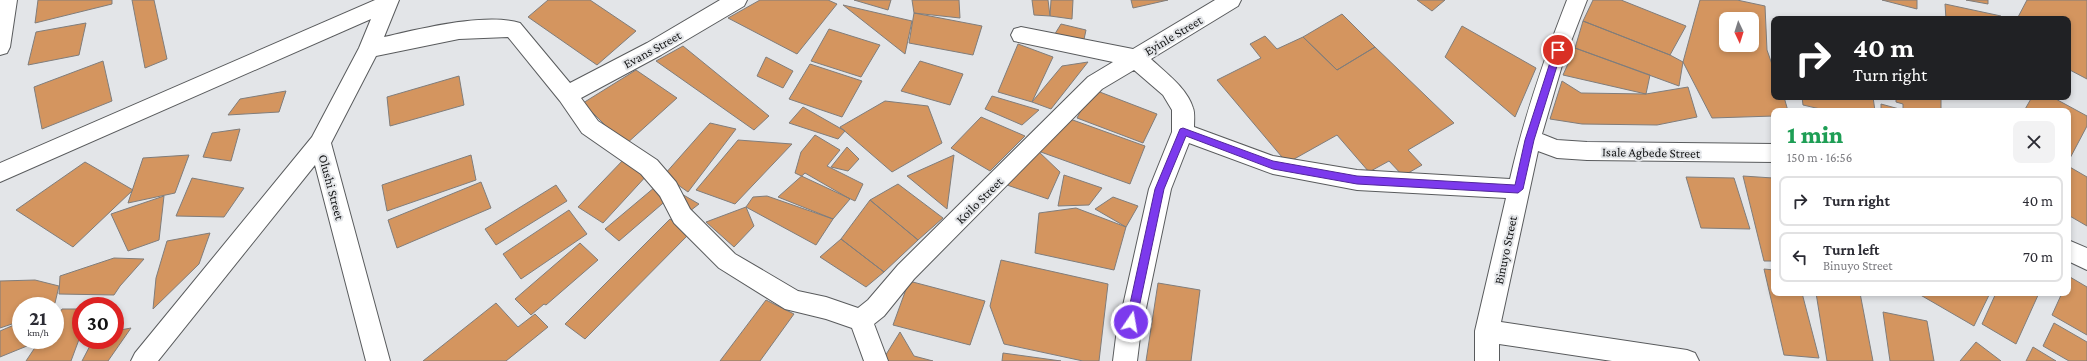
<!DOCTYPE html>
<html lang="en">
<head>
<meta charset="utf-8">
<style>
	:root { --surface:#fff; --page:#f2f2f3; --text:#2b2b33; --muted:#7c7c81; --line:#e1e1e2 }
	body { margin:0; font-family:"Crimson Pro",serif; background:var(--page); color:var(--text); height:100vh; display:flex; flex-direction:column; font-size:15px; white-space:nowrap }
	* { box-sizing:border-box; margin:0 }
	p { font-size:13px; color:var(--muted) }
	.icon { flex:none; width:22px; height:22px; fill:none; stroke:currentColor; stroke-width:2; stroke-linecap:round; stroke-linejoin:round }
	.map { position:relative; flex:1; overflow:hidden }
	.drawer { position:absolute; left:1771px; top:108px; width:300px; height:188px; display:flex; flex-direction:column; background:var(--surface); border-radius:8px; box-shadow:0 2px 6px #0003 }
	.drawer>* { flex:none }
	.hud { position:absolute; left:1771px; top:16px; width:300px; height:84px; border-radius:8px; box-shadow:0 2px 6px #0003; background:#202124; color:#fff; overflow:hidden }
	.needle { width:26px; rotate:176deg }
	.tools { position:absolute; left:1719px; top:12px; display:grid; gap:8px }
	.tools a { display:grid; place-items:center; width:40px; height:40px; border-radius:8px; background:var(--surface); box-shadow:0 2px 6px #0003; font-size:20px }
	.speed { position:absolute; left:12px; top:297px; display:flex; gap:8px; font-size:20px; font-weight:700; text-align:center }
	.speed>* { display:grid; place-content:center; width:52px; height:52px; border-radius:50%; background:var(--surface); box-shadow:0 2px 6px #0003; line-height:1 }
	.speed small { font-size:10px; font-weight:400 }
	.speed .limit { border:6px solid #d22; background:#fff; color:#111 }
	.pin { position:absolute; display:grid; place-items:center; width:34px; height:34px; color:#fff; margin:-17px; border:2px solid #fff; border-radius:50%; box-shadow:0 1px 4px #0007 }
	.me { position:absolute; width:44px; margin:-22px; rotate:12deg; stroke-linejoin:round; filter:drop-shadow(0 0 3px #0008) }
	.turn { display:flex; align-items:center; gap:14px; height:84px; padding:0 16px; font-size:18px }
	.turn .icon { width:52px; height:52px; stroke-width:2.5 }
	.turn b { display:block; font-size:28px; line-height:34px }
	.round { display:grid; place-items:center; flex:none; width:42px; height:42px; border-radius:8px; background:var(--page) }
	.headline { display:flex; align-items:center; justify-content:space-between; height:68px; padding:0 16px }
	h1 { font-size:24px; font-weight:800; line-height:30px; color:#1e9e55 }
	ul { padding:0; list-style:none }
	li { display:flex; align-items:center; gap:12px; height:50px; margin:0 8px 6px; padding:0 8px; border:2px solid var(--line); border-radius:8px }
	li div { flex:1 }
	li b { display:block; font-size:15px }
	li em { font-style:normal }
	.map>svg:first-child { display:block }
	.building { fill:#d4955f; stroke:#807d7b; fill-rule:evenodd }
	.lines { fill:none; stroke-linecap:round; stroke-linejoin:round }
	.street-casing { stroke:#595b5d; stroke-width:2 }
	.street { fill:#fff; fill-rule:evenodd }
	.route { fill:#7c3aed; stroke:#51269a }
	.labels { text-anchor:middle; stroke-width:4; stroke-linejoin:round; paint-order:stroke }
	.street-label { font-size:13px; fill:#151617; stroke:#e3e5e8 }
</style>
</head>
<body>
<div class="map">
<svg width="2087" height="361" viewBox="0 0 2087 361">
	<rect width="100%" height="100%" fill="#e3e5e8"/>
	<path class="building" d="M38,0H112V4L35,23Z
		M132,0H154L167,59L145,68Z
		M548,0H590L636,31L597,65L528,17Z
		M760,0H828L837,4L797,54L728,18Z
		M854,0H891L888,10Z
		M912,0H959L960,18L914,13Z
		M1032,0H1048L1050,16L1034,15Z
		M1051,0H1073L1072,19L1050,16Z
		M1131,0H1168L1133,8Z
		M1417,0H1445L1432,11Z
		M1593,0H1621L1686,26L1670,55L1583,21Z
		M1700,0H1737L1765,6L1767,50L1774,70V97H1784L1788,111H1774V116L1712,118L1683,62ZM1726,19H1752V45H1726Z
		M1882,0H1917V9Z
		M1966,0H1988V4Z
		M2027,0H2087V79L2068,69V19H2017Z
		M1945,4L2001,16V19H1946Z
		M843,5L912,21L905,54Z
		M914,13L982,26L973,55L909,43Z
		M1342,14L1375,47L1337,70L1303,37Z
		M1583,21L1670,55L1683,62L1679,86L1575,48Z
		M86,23L79,55L28,65L36,32Z
		M1061,24L1086,30L1083,44L1053,37Z
		M1462,26L1536,68L1515,117L1445,57Z
		M829,29L880,45L861,77L811,61Z
		M1265,36L1277,49L1303,37L1337,70L1375,47L1454,123L1408,150L1422,165L1403,176L1389,161L1369,172L1337,135L1287,163L1217,80L1261,58L1250,44Z
		M1018,44L1053,57L1032,102L998,92Z
		M683,46L769,116L754,130L656,61Z
		M1575,48L1650,75L1646,94L1563,75Z
		M766,57L793,71L783,88L757,76Z
		M103,61L112,101L42,129L34,87Z
		M920,61L963,74L950,105L901,91Z
		M1088,62L1051,109L1032,102L1062,66Z
		M810,64L862,81L842,117L789,99Z
		M636,70L677,98L625,145L583,103Z
		M459,76L464,105L390,126L387,97Z
		M1562,81L1581,93L1646,94L1688,87L1697,117L1657,125L1582,124L1550,119Z
		M1092,89L1157,114L1143,143L1077,118Z
		M286,91L279,112L228,115L240,99Z
		M992,96L1039,110L1022,125L985,109Z
		M1802,97H1873L1875,111H1829L1803,105Z
		M1896,97H1941V111H1881V104L1903,110V104L1896,102Z
		M2032,97H2052L2087,116V126L2068,162V111H2024Z
		M885,101L928,106L942,143L892,172L840,127Z
		M803,107L845,131L838,139L789,123Z
		M981,117L1025,136L990,171L951,148Z
		M1070,119L1145,146L1130,184L1038,151Z
		M710,123L736,129L688,192L664,175Z
		M240,129L231,161L203,157L212,133Z
		M815,135L840,150L827,166L863,184L855,201L795,173L801,152Z
		M738,140L792,144L735,204L696,190Z
		M847,147L859,159L848,171L831,167Z
		M1038,151L1060,172L1048,199L1004,184Z
		M189,155L175,193L128,203L143,158Z
		M471,155L476,180L387,211L382,185Z
		M954,155L947,209L907,176Z
		M625,158L649,173L603,223L578,207Z
		M85,162L133,190L73,247L16,210Z
		M2068,166L2087,177V226L2068,215Z
		M805,173L850,199L833,219L778,197Z
		M1064,175L1102,188L1089,205L1058,206Z
		M1743,176L1773,178L1774,261H1764Z
		M1686,177L1734,178L1750,229L1701,228Z
		M192,178L244,188L224,217L176,216Z
		M481,182L491,208L397,248L388,220Z
		M898,184L943,218L918,240L870,200Z
		M556,185L567,201L496,245L485,229Z
		M655,187L669,198L619,241L605,229Z
		M680,193L699,204L690,211Z
		M164,196L159,240L128,251L111,214Z
		M767,196L833,219L816,245L746,207L753,197Z
		M1113,197L1138,206L1126,227L1095,209Z
		M870,200L918,240L884,272L841,239Z
		M746,207L754,226L734,247L706,222Z
		M1076,208L1126,227L1114,270L1035,253L1039,213Z
		M569,210L587,234L521,279L503,254Z
		M670,219L690,233L585,339L565,324Z
		M210,233L199,264L153,309L156,278L167,241Z
		M841,239L884,272L866,287L820,257Z
		M580,243L598,260L546,305L544,304L531,315L515,299Z
		M114,258L144,259L120,286L114,295L59,294L60,276Z
		M1001,260L1108,284L1099,361H1083L1004,344L990,306Z
		M1764,269L1774,270V293H1802L1819,358L1784,355Z
		M2070,277L2087,287V335L2052,315L2062,293H2068Z
		M35,280L59,286L55,303L52,306H21V321L0,328V281Z
		M909,281L985,301L970,345L893,325Z
		M1158,283L1200,290L1191,361H1146Z
		M1816,293H1860L1873,361H1827Z
		M1917,293H1990L1974,326Z
		M1996,293H2039L2016,344L1982,324Z
		M766,300L794,314L760,361H720Z
		M496,303L518,327L535,314L548,327L506,361H423Z
		M62,309H81V334L71,361H26L40,340H55V319Z
		M1883,312L1927,321L1934,361H1890Z
		M21,322V340H30L27,346L0,357V331Z
		M2054,323L2087,342V361H2069L2043,346Z
		M131,328L108,361H82L93,340H115V331Z
		M900,332L914,356L933,361H882Z
		M1976,342L2001,361H1960Z
		M2033,347L2056,361H2026Z
		M1003,353L1061,361H1002Z"/>
	<g class="lines">
		<g class="street-casing">
			<path id="street" d="M0,0H17L10,47L7,53L0,55Z
				M375,0H399L384,37C419,29 486,12 520,23L570,83L647,43L720,0H747L744,6L661,55L581,98L598,121L657,160L676,182L690,209L735,254L798,291L826,297L858,308L868,300L898,265L1088,77L1113,62L1014,41L1011,35L1014,29L1021,27L1133,49L1215,0H1241L1238,6L1151,59C1166,73 1187,88 1193,108C1195,113 1194,121 1194,127L1273,156L1357,170L1510,179C1524,117 1544,59 1567,0H1587L1563,62L1542,134L1557,140L1587,142L1774,144V162L1587,160L1557,158L1538,151L1501,322L1687,350L1695,353L1699,361H1612L1499,344V361H1475V331L1506,198L1357,190L1273,174L1189,143L1171,189L1140,337L1137,361H1113L1116,337L1149,189L1172,132V110L1163,95L1134,70L1102,89L914,279L884,316L874,324L888,361H864L852,328L826,319L785,309L719,268L674,223L660,196L641,174L582,133L560,101L508,37L459,39L376,56L331,143L390,361H366L315,165L158,361H131L135,353L312,137L359,48L371,19L0,182V163Z
				M2068,240L2087,248V270L2068,261Z"/>
		</g>
		<use href="#street" class="street"/>
	</g>
	<path class="route" d="M1558,46L1562,50L1534,140L1523,189L1518,193L1357,184L1273,169L1186,136L1164,189L1136,322L1131,326L1128,325L1126,322L1155,189L1180,129L1183,128L1273,161L1357,176L1515,185L1525,140L1554,50Z"/>
	<g class="labels">
		<g class="street-label">
			<text transform="translate(1173 35) rotate(-31)" y="5">Eyinle Street</text>
			<text transform="translate(652 49) rotate(-29)" y="5">Evans Street</text>
			<text transform="translate(1651 152) rotate(1)" y="5">Isale Agbede Street</text>
			<text transform="translate(332 187) rotate(75)" y="5">Olushi Street</text>
			<text transform="translate(979 200) rotate(-45)" y="5">Koilo Street</text>
			<text transform="translate(1505 250) rotate(-78)" y="5">Binuyo Street</text>
		</g>
	</g>
</svg>
<div class="tools">
<a><svg class="needle" viewBox="-14 -14 28 28"><path d="M0-13l5 13h-10z" fill="#e53935"/><path d="M0 13l5-13h-10z" fill="#7c7c81"/></svg></a>
</div>
<div class="speed"><div>21<small>km/h</small></div><div class="limit">30</div></div>
<div class="pin" style="left:1558px;top:50px;background:#d93025"><svg class="icon" aria-label="arrive" viewBox="0 0 24 24"><path d="M6 21V4h12l-3 4 3 4H6"/></svg></div>
<svg class="me" style="left:1131px;top:322px" viewBox="-20 -20 40 40"><circle r="17" fill="#7c3aed" stroke="#fff" stroke-width="3"/><path d="M0-11L8 9 0 5-8 9z" fill="#fff"/></svg>
<div class="hud">
<div class="turn"><svg class="icon" aria-label="right" viewBox="0 0 24 24"><path d="M7 20v-9h11M14 6l5 5-5 5"/></svg><div><b>40 m</b>Turn right</div></div>
</div>
<section class="drawer">
<div class="headline"><div><h1>1 min</h1><p>150 m · 16:56</p></div><a class="round"><svg class="icon" aria-label="close" viewBox="0 0 24 24"><path d="M6 6l12 12M18 6L6 18"/></svg></a></div>
<ul>
<li><svg class="icon" aria-label="right" viewBox="0 0 24 24"><path d="M7 20v-9h11M14 6l5 5-5 5"/></svg><div><b>Turn right</b></div><em>40 m</em></li>
<li><svg class="icon" aria-label="left" viewBox="0 0 24 24"><path d="M17 20v-9H6M10 6l-5 5 5 5"/></svg><div><b>Turn left</b><p>Binuyo Street</p></div><em>70 m</em></li>
</ul>
</section>
</div>
</body>
</html>
